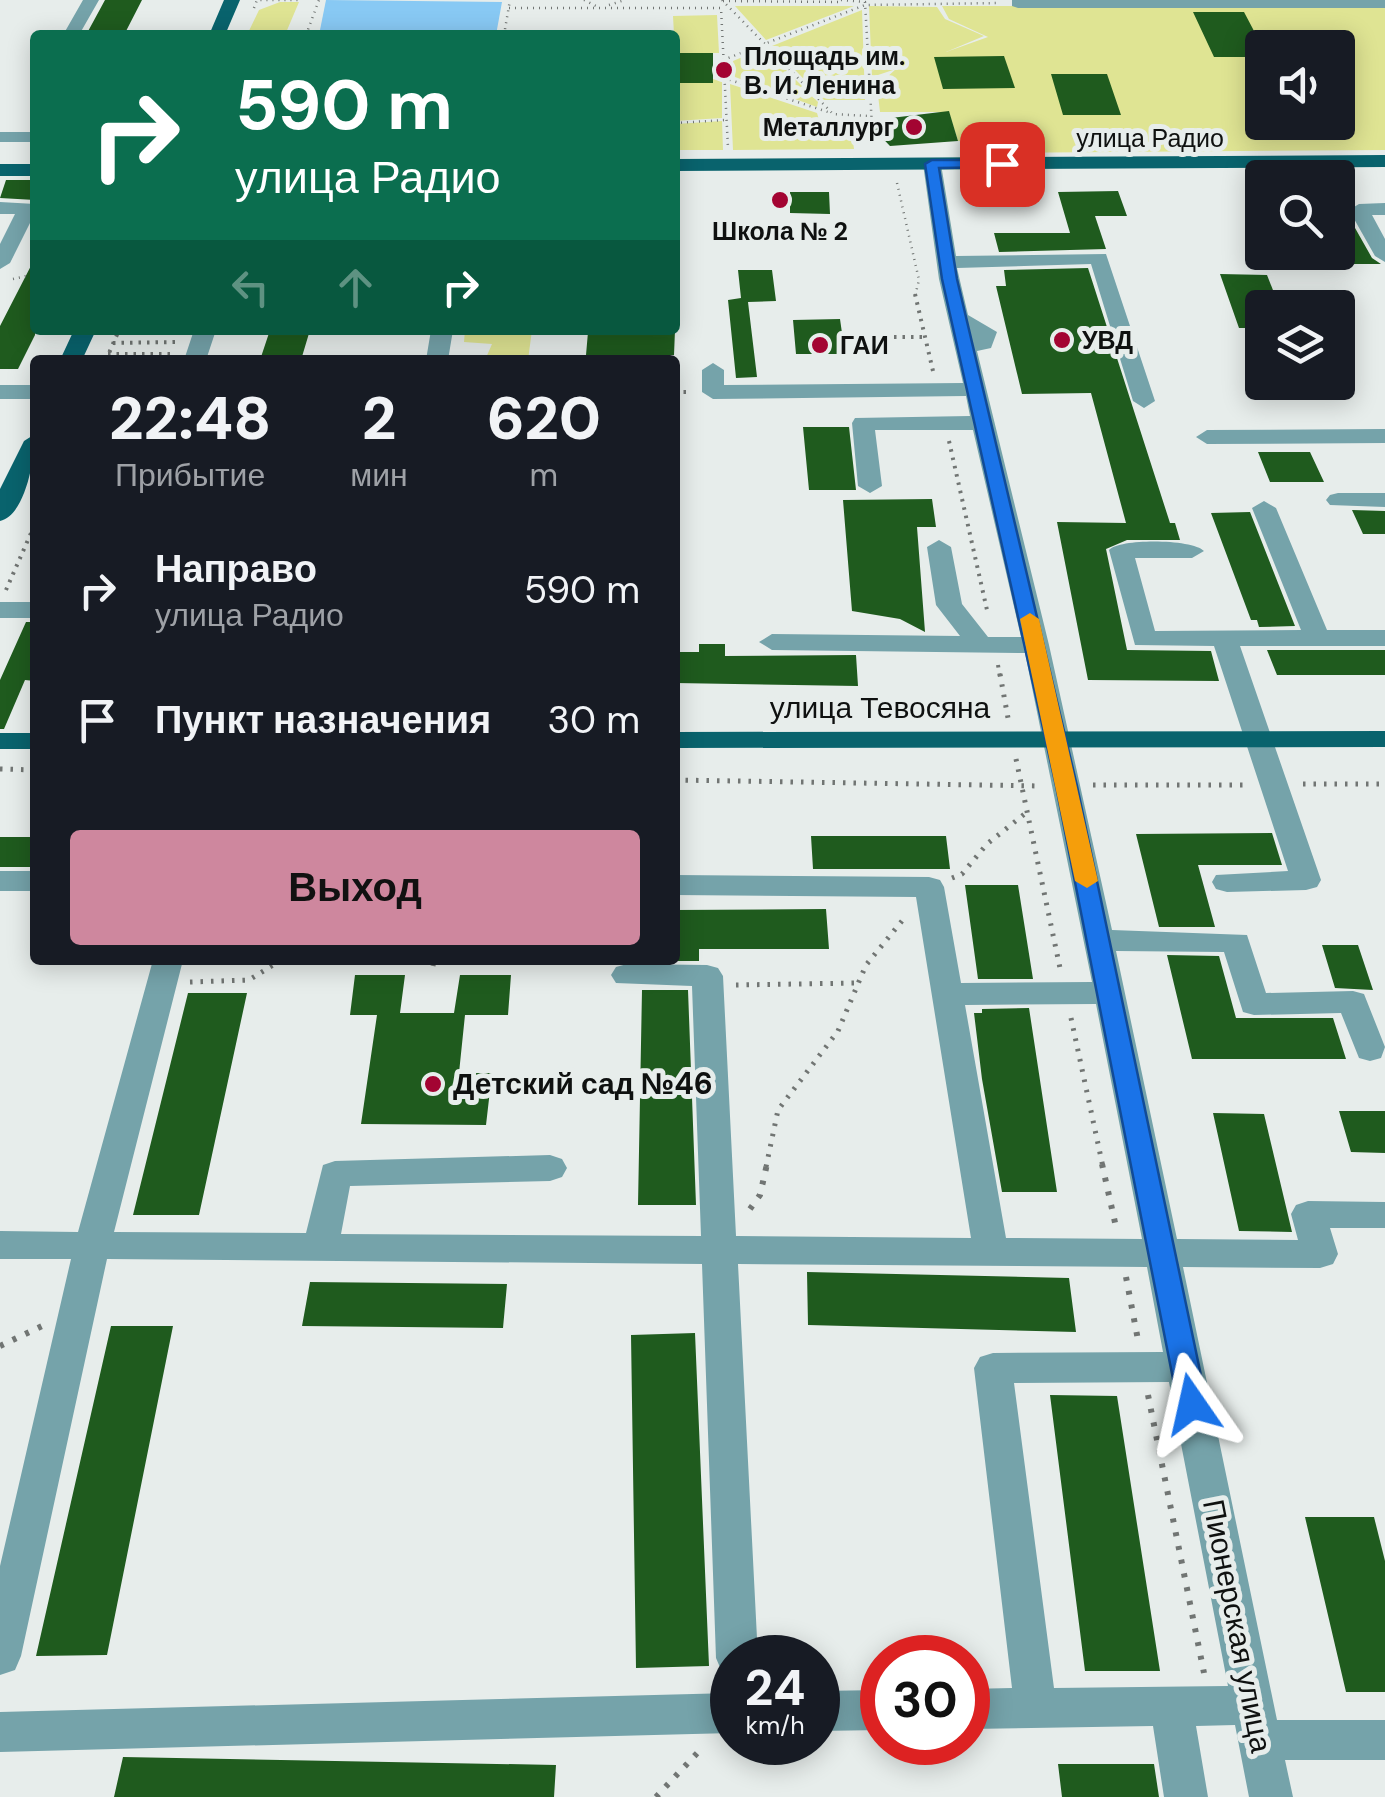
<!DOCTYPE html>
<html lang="ru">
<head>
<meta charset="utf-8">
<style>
	:root { --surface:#171b24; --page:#20242c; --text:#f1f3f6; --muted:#9ea1a6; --accent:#ce879e }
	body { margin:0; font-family:"DM Sans",sans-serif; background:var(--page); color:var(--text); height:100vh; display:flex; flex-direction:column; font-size:38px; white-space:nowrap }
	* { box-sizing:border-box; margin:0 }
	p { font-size:32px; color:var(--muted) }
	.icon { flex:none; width:55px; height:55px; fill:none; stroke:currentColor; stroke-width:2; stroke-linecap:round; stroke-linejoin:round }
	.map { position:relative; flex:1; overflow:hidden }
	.sheet { position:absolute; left:30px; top:355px; width:650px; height:610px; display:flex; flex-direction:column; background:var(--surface); border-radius:10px; box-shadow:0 5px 25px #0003 }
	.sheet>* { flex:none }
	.top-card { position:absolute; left:30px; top:30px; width:650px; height:305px; border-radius:10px; box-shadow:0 5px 25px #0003; background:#0b6e4f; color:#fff; overflow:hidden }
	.tools { position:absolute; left:1245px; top:30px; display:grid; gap:20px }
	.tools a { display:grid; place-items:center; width:110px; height:110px; border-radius:10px; background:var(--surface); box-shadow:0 5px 25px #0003; font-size:50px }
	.speed { position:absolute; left:710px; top:1635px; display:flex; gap:20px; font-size:50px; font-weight:700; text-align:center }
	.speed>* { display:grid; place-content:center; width:130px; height:130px; border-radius:50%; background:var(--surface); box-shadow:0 5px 25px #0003; line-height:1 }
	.speed small { font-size:25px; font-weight:400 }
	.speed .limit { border:15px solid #d22; background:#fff; color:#111 }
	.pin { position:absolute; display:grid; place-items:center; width:85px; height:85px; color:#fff; margin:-42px; border-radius:20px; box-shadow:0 5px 15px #0006 }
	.me { position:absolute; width:110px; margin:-55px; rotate:349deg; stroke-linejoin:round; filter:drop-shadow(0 0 8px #0008) }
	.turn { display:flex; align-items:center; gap:35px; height:210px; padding:0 40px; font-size:45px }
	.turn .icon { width:130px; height:130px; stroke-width:2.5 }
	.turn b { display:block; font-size:70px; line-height:85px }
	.lanes { display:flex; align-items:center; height:95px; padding:0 40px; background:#0003; justify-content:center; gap:50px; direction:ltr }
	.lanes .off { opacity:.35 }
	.eta { display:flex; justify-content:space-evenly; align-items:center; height:170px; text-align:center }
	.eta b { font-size:60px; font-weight:800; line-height:70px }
	.cta { display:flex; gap:20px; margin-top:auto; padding:20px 40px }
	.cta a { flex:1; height:115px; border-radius:10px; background:var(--accent); color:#111; font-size:40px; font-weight:800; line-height:115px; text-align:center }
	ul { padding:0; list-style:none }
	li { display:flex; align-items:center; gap:30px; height:130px; padding:0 40px }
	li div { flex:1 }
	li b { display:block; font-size:38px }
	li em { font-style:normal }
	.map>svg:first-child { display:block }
	.green { fill:#dfe493; fill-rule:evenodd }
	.water { fill:#88c9f4 }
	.building { fill:#1f5b1e }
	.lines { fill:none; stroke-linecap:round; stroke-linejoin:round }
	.path-far3 { stroke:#717573; stroke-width:2.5; stroke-dasharray:1 5; stroke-linecap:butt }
	.path-far2 { stroke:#717573; stroke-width:4; stroke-dasharray:2.5 6; stroke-linecap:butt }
	.path-far1 { stroke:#717573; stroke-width:5; stroke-dasharray:2.5 8; stroke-linecap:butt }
	.path { stroke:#717573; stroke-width:6; stroke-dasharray:4 10; stroke-linecap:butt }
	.minor { fill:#75a3aa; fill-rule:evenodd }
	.major { fill:#09636d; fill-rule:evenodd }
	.route { fill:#1a73e8; stroke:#114b97; stroke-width:2.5 }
	.slow { fill:#f59e0b }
	.poi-dot { fill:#a30432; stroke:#e7edeb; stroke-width:4 }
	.labels { text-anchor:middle; stroke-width:10; stroke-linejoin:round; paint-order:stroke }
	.far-poi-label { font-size:25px; font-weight:bold; fill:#0f1110; stroke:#e7edeb; text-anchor:start }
	.far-street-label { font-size:25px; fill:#0f1110; stroke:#e7edeb }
	.street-label { font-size:30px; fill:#0f1110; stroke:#e7edeb }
	.poi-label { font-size:30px; font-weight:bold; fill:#0f1110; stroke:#e7edeb; text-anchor:start }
</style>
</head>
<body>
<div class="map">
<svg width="1385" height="1797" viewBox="0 0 1385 1797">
	<rect width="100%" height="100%" fill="#e7edeb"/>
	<path class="green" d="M1017,0H1385V150L985,153L983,142L958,141L949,112H880L877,86L896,69L872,77L869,6L937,7L945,19L984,36L946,52L988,37L949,19L942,6H1017ZM1262,48H1338V122H1262Z
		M280,2H299L285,35H247L259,10Z
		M735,6H854L766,40Z
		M862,10L865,100H824L772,46Z
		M717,15L719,53H675L673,16Z
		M764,48L818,102L817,107L735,77L733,61Z
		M713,79L722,82V118L675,121V83H713Z
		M730,84L817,113L819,120H850L854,149L733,150Z
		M722,121L723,150H675V124Z
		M465,330H532L528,360H485L492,344L464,342Z"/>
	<path class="water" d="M326,0L502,2L496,35H319Z"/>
	<path class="building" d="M105,0H142L124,35H86Z
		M1193,12H1244L1263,48L1262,57H1214Z
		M675,53H713V83H675Z
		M1004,56L1015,88L943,89L934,57Z
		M1051,74H1107L1121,115H1063Z
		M949,111L958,141L890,146L866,121Z
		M1338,176L1352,204L1346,212L1372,258L1381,264H1347L1338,244Z
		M6,180H35V200L0,198Z
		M1118,191L1127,216H1095L1106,249L999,252L994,233H1070L1058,192Z
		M790,192H829L830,214L790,213Z
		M35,258V335L18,369H0V326Z
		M1088,268L1170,523H1175L1180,540H1127L1106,549L1127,650L1211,651L1219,681L1088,680L1057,522L1126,523L1091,393L1022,394L996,286H1006L1004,270Z
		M738,270H772L776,301L748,302L757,377L736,378L728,300L741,298Z
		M1220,274L1267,275L1280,308H1262V328H1239Z
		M840,319L845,354H796L793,320Z
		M270,330H310L301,360H260Z
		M675,330L674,355H586L588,332Z
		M803,427H849L856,490H809Z
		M1258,452H1310L1324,482H1270Z
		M932,499L936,527H917L925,632L900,619L852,611L843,500Z
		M1352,510L1385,511V534H1363Z
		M1250,512L1276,578L1295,626L1259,627L1257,620H1251L1211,513Z
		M26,622H35V681L25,680L4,729H0V680Z
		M699,644H725V656L856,655L858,686L675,683V652H699Z
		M1267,650H1385V675H1277Z
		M1272,833L1282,865H1198L1215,927H1159L1136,834Z
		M811,836H946L950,869H813Z
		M0,837H35V867H0Z
		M965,885H1018L1033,979H978Z
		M826,909L829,949H699V961H675V910Z
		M1322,945H1358L1373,990L1335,988Z
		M1167,955L1219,956L1236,1018H1333L1346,1059H1192Z
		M355,975H405L400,1013H454L460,975H511L508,1015H465L459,1073H492L486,1125L361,1124L377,1015H350Z
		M642,990H688L696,1205H638Z
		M188,993H247L199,1215H133Z
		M1029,1008L1057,1192H1002L982,1079L974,1013H982V1009Z
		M1339,1111H1385V1153L1351,1152Z
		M1213,1113L1264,1114L1292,1232L1239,1231Z
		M807,1272L1069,1278L1076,1332L808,1325Z
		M310,1282L507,1284L503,1328L302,1326Z
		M111,1326H173L107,1655L36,1656Z
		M695,1333L709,1666L636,1668L631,1335Z
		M1050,1395L1117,1396L1160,1671H1085Z
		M1305,1517H1374L1385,1561V1692H1346Z
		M123,1757L556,1765L554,1797H114Z
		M1058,1764H1154L1159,1797H1062Z"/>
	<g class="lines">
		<path class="path-far3" d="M584,0L598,7
			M722,0L833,114L869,116
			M841,0L865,2L873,144
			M723,1L842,2
			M609,5L625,0
			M254,8L257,0H300
			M509,8H721L728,148
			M306,35L319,0
			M504,35L510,0
			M723,60L865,5L1000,3
			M724,78L831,113
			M675,123L726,120
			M897,183L919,280L915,296
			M13,279L35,274"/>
		<path class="path-far2" d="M915,294L933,371
			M843,337H925
			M113,343L178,342
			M108,354H175
			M106,360L119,330
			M675,392H690
			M949,441L987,610
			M6,590L35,524
			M998,665L1000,677"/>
		<path class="path-far1" d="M1000,674L1008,718
			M1016,759L1060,968
			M0,769L35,770
			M675,780L1042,786
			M1303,784H1385
			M1093,785H1247
			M952,878L962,874L987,844L1027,812
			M433,966L434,960
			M190,982L249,980L281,960
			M736,985L858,983
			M1071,1018L1103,1167
			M766,1167L778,1110L838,1031L866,965L906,916"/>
		<path class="path" d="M1102,1164L1116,1227
			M750,1209L760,1195L767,1164
			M1126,1277L1138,1340
			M0,1346L42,1326
			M1148,1395L1204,1673
			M656,1797L701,1749"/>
		<path class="minor" d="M83,0H99L79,35H63Z
			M1012,0H1385V8H1018L1012,6Z
			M0,132H35V142H0Z
			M1257,156L1264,158L1273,178H1262V183L1257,182L1248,162Z
			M932,158L941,164L956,256L1106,254L1155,401L1144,408L1133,401L1091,264L957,268L968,315L997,332L991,348L977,351L1049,645L1112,930L1247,935L1266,993L1353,991L1364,994L1385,1047L1381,1058L1370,1061L1359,1058L1341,1013L1254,1015L1243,1012L1224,952L1116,951L1177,1239L1298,1240L1291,1214L1296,1205L1308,1201L1385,1202V1228H1330L1338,1254L1333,1264L1320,1268L1183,1267L1277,1720H1385V1760H1285L1293,1797H1249L1235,1725L1196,1726L1208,1797H1164L1153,1726L968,1729V1689L1012,1688L974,1368L980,1357L993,1353L1163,1352L1147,1267L738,1264L758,1658H732V1675L722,1672L716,1658L702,1264L107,1259L21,1656L15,1670L0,1675V1566L71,1259H0V1231L78,1232L153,960H183L114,1232L306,1233L323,1165L335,1161L550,1155L562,1159L567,1168L562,1177L550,1181L350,1186L341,1234L701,1236L692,986L616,983L611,975L616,967L627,964L707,965L718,968L723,976L736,1236L971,1238L916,897L675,895V875L929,877L940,880L944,887L961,983L1092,982L1025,653L772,650L759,642L772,634L960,636L936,605L927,547L939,540L951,547L962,604L988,637H1021L973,430H875L882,486L870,493L858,486L852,423L855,418L970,416L966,396L713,399L702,392V370L713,363L724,370V385L963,383L939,279L923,164ZM1096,1004L1142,1239L1006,1238L965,1005ZM1169,1382L1228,1686L1054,1688L1014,1383Z
			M0,202L35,204V213L10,263L0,269V244L15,214H0Z
			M1385,203V215H1372L1385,239V262L1375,256L1349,210L1359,204Z
			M1289,252H1309L1311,258L1308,262H1294Z
			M194,330H216L206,360H184Z
			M431,330H453L448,360H426Z
			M0,385H35V399H0Z
			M1385,429V443L1207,444L1196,437L1207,430Z
			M1338,493H1385V507L1330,505L1326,500L1330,495Z
			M1264,501L1276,508L1327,630H1385V646H1240L1321,880L1317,887L1306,890L1227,892L1216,889L1212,882L1216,875L1288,871L1214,646L1135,645L1109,550C1120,538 1193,539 1204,551L1192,558H1135L1155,631L1301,630L1252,508Z
			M0,602H35V618H0Z
			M0,871H35V891H0Z
			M882,1690V1730L818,1731V1691Z
			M732,1693V1733L0,1752V1712Z"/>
		<path class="major" d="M224,0H240L225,35H209Z
			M1385,155V167L675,171V159Z
			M0,164H35V176H0Z
			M74,330H96L82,360H60Z
			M35,434C35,457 26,515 0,521V489L24,441Z
			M1385,731V747L675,748V732Z
			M0,733H35V749H0Z"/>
	</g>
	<path class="route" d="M1002,160L1009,164L1007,167L939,168L957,279L1077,786L1207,1404L1202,1413L1192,1416L1182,1413L1178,1404L1056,786L942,279L925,164L932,160Z"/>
	<path class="slow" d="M1030,613L1039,619L1098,881L1087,888L1075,881L1020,619Z"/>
	<g class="poi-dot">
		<circle cx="724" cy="70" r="10"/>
		<circle cx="914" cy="127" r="10"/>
		<circle cx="780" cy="200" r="10"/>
		<circle cx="1062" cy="340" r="10"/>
		<circle cx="820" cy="345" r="10"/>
		<circle cx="433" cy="1084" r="10"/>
	</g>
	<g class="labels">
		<g class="far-poi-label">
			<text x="744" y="65">Площадь им.<tspan x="744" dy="29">В. И. Ленина</tspan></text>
			<text x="894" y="136" text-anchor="end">Металлург</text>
			<text x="780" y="240" text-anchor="middle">Школа № 2</text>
			<text x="1082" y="349">УВД</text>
			<text x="840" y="354">ГАИ</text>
		</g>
		<g class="far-street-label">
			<text x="1150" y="147">улица Радио</text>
		</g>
		<g class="street-label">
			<text x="880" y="718">улица Тевосяна</text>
			<text transform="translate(1237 1626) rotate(79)" y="10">Пионерская улица</text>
		</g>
		<g class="poi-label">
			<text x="453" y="1094">Детский сад №46</text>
		</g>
	</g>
</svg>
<div class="tools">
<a><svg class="icon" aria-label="sound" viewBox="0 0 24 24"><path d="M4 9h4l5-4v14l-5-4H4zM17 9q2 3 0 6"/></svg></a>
<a><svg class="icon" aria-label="search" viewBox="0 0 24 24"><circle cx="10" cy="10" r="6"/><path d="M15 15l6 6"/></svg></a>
<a><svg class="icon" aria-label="layers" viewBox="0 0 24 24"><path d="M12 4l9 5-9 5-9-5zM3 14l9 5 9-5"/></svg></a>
</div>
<div class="speed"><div>24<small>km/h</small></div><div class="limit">30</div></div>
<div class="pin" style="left:1002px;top:164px;background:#d93025"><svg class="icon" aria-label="arrive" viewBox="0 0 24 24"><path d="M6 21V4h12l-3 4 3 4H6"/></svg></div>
<svg class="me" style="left:1192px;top:1404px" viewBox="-20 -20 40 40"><path d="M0-17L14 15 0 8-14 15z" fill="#1a73e8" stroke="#fff" stroke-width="4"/></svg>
<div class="top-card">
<div class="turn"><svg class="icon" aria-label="right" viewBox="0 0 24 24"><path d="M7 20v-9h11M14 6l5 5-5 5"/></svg><div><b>590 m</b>улица Радио</div></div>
<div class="lanes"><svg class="icon off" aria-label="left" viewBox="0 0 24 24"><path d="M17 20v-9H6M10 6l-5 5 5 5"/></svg><svg class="icon off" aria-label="ahead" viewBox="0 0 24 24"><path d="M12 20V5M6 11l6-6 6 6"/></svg><svg class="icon" aria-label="right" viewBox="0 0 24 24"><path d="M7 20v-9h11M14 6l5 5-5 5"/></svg></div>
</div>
<section class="sheet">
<div class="eta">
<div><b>22:48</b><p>Прибытие</p></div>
<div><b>2</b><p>мин</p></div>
<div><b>620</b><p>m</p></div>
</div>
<ul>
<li><svg class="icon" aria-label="right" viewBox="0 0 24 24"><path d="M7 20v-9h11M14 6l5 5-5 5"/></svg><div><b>Направо</b><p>улица Радио</p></div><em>590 m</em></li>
<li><svg class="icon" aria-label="arrive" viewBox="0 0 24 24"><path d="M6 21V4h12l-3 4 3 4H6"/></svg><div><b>Пункт назначения</b></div><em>30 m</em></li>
</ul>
<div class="cta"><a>Выход</a></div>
</section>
</div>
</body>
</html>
